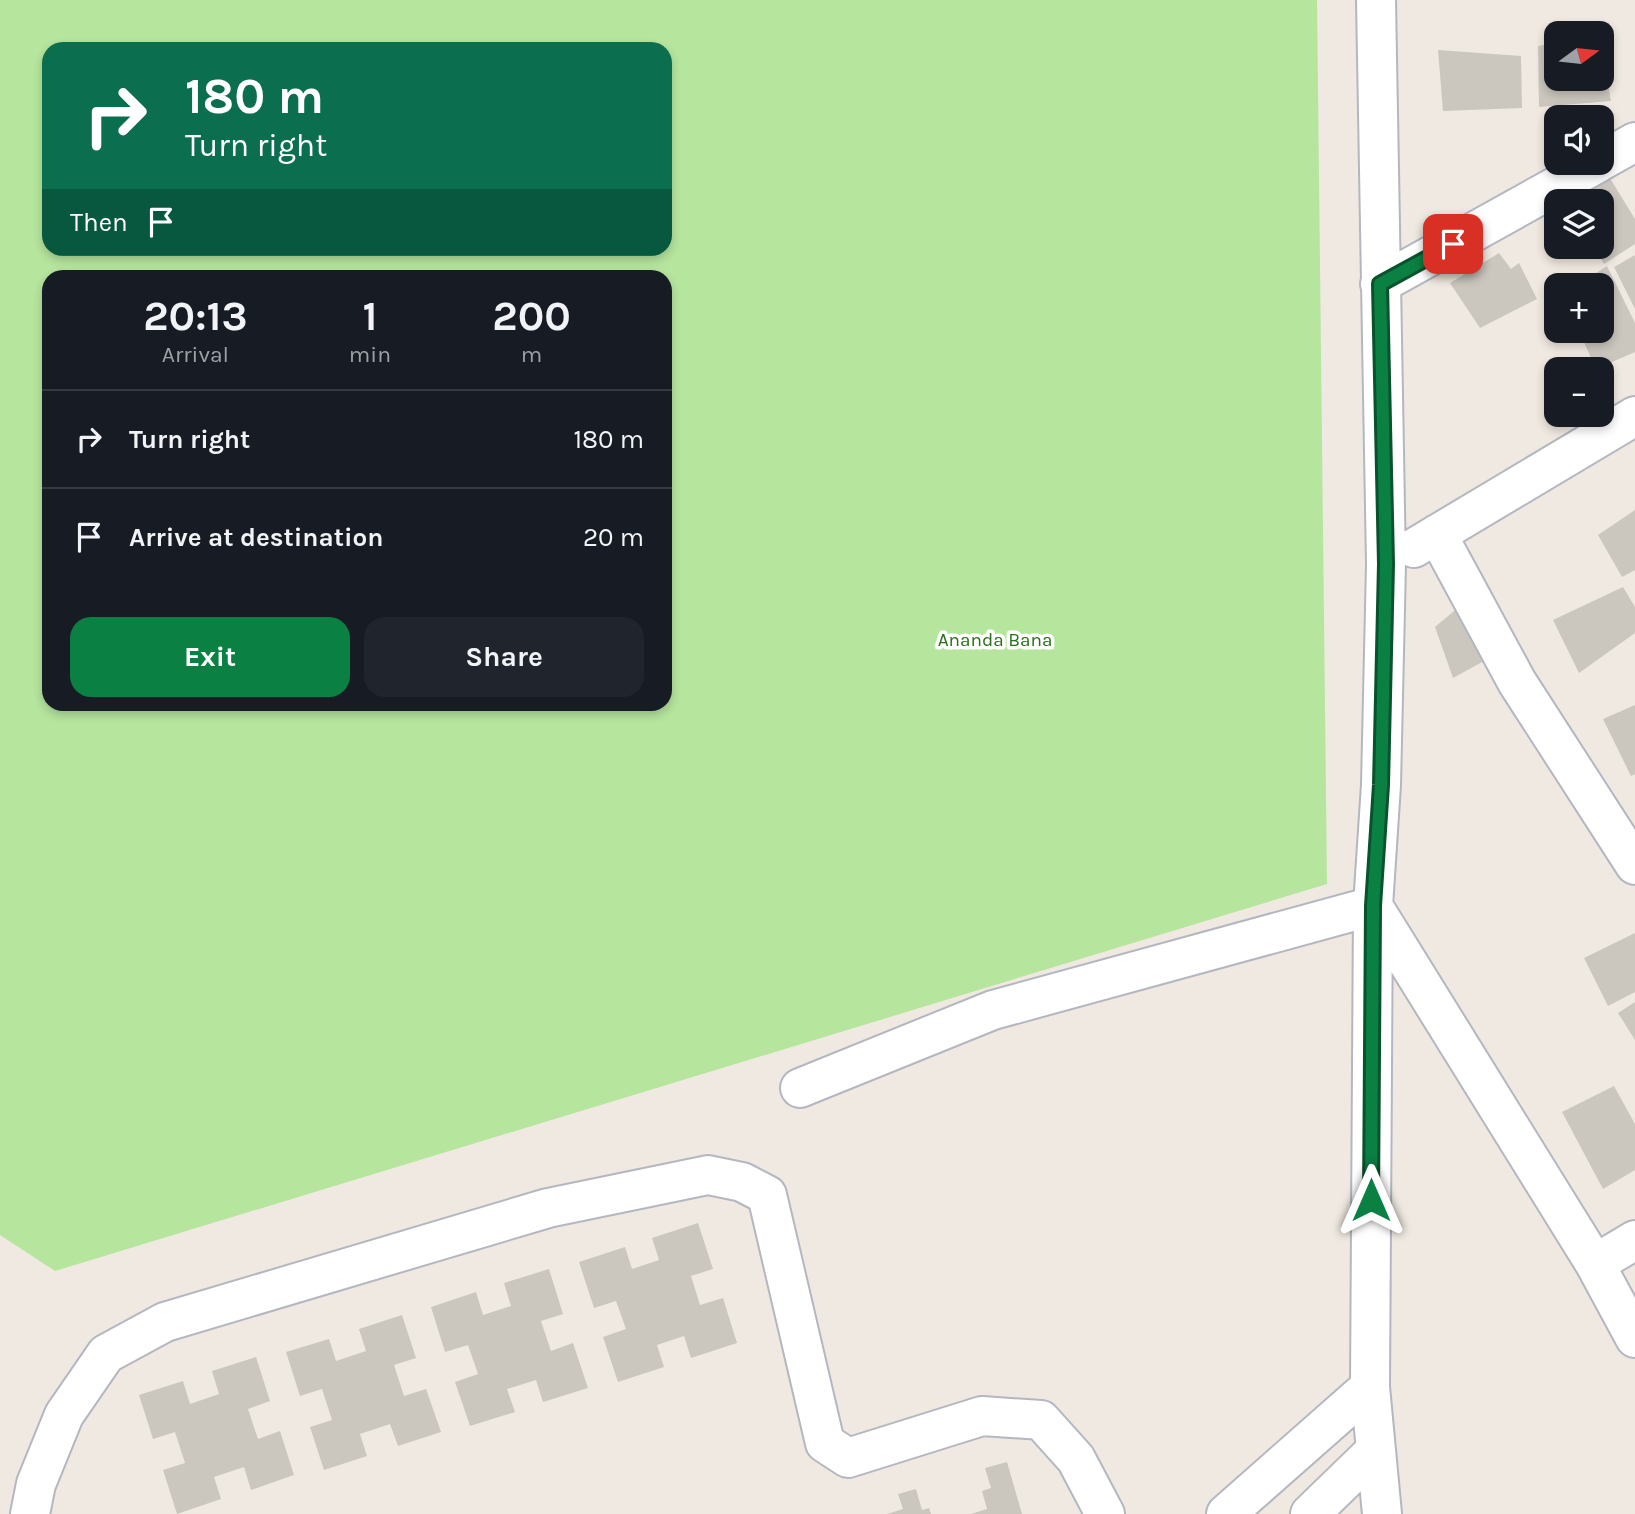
<!DOCTYPE html>
<html lang="en">
<head>
<meta charset="utf-8">
<style>
	:root { --surface:#171b24; --page:#20242c; --text:#f1f3f6; --muted:#9ea1a6; --line:#363941; --accent:#0b8043 }
	body { margin:0; font-family:Karla,sans-serif; background:var(--page); color:var(--text); height:100vh; display:flex; flex-direction:column; font-size:26px; white-space:nowrap }
	* { box-sizing:border-box; margin:0 }
	p { font-size:23px; color:var(--muted) }
	.icon { flex:none; width:38px; height:38px; fill:none; stroke:currentColor; stroke-width:2; stroke-linecap:round; stroke-linejoin:round }
	.map { position:relative; flex:1; overflow:hidden }
	.details { position:absolute; left:42px; top:270px; width:630px; height:441px; display:flex; flex-direction:column; background:var(--surface); border-radius:21px; box-shadow:0 4px 10px #0003 }
	.details>* { flex:none }
	.hud { position:absolute; left:42px; top:42px; width:630px; height:214px; border-radius:21px; box-shadow:0 4px 10px #0003; background:#0b6e4f; color:#fff; overflow:hidden }
	.needle { width:46px; rotate:75deg }
	.fabs { position:absolute; left:1544px; top:21px; display:grid; gap:14px }
	.fabs a { display:grid; place-items:center; width:70px; height:70px; border-radius:14px; background:var(--surface); box-shadow:0 4px 10px #0003; font-size:35px }
	.pin { position:absolute; display:grid; place-items:center; width:60px; height:60px; color:#fff; margin:-30px; border-radius:14px; box-shadow:0 4px 10px #0006 }
	.me { position:absolute; width:77px; margin:-38px; rotate:0deg; stroke-linejoin:round; filter:drop-shadow(0 0 5px #0008) }
	.turn { display:flex; align-items:center; gap:24px; height:147px; padding:0 28px; font-size:32px }
	.turn .icon { width:91px; height:91px; stroke-width:2.5 }
	.turn b { display:block; font-size:49px; line-height:60px }
	.then { display:flex; align-items:center; height:66px; padding:0 28px; background:#0003; gap:14px; font-size:26px }
	.eta { display:flex; justify-content:space-evenly; align-items:center; height:119px; text-align:center }
	.eta b { font-size:42px; font-weight:700; line-height:49px }
	.button { display:flex; gap:14px; margin-top:auto; padding:14px 28px }
	.button a { flex:1; height:80px; border-radius:21px; background:var(--accent); color:#fff; font-size:28px; font-weight:700; line-height:80px; text-align:center }
	.button a+a { background:var(--page); color:var(--text) }
	ul { padding:0; list-style:none }
	li { display:flex; align-items:center; gap:21px; height:98px; padding:0 28px; border-top:2px solid var(--line) }
	li div { flex:1 }
	li b { display:block; font-size:26px }
	li em { font-style:normal }
	.map>svg:first-child { display:block }
	.green { fill:#b6e59e; fill-rule:evenodd }
	.building { fill:#cbc7bf }
	.lines { fill:none; stroke-linecap:round; stroke-linejoin:round }
	.street-casing { stroke:#b4b7c1; stroke-width:42 }
	.street { stroke:#fff; stroke-width:38 }
	.route-casing { stroke:#07532c; stroke-width:18 }
	.route { stroke:#0b8043; stroke-width:12 }
	.labels { text-anchor:middle; stroke-width:7; stroke-linejoin:round; paint-order:stroke }
	.park-label { font-size:19px; fill:#2c6e1b; stroke:#fff }
</style>
</head>
<body>
<div class="map">
<svg width="1635" height="1514" viewBox="0 0 1635 1514">
	<rect width="100%" height="100%" fill="#efe9e1"/>
	<path class="green" d="M0,0H1317L1327,884L55,1271L0,1235ZM49,49H665V248H49ZM49,276H665V704H49Z"/>
	<path class="building" d="M1601,42L1611,101L1539,107L1538,46L1556,43V79H1601Z
		M1438,50L1521,56L1522,108L1443,111Z
		M1605,170L1635,219V244L1604,264L1594,247H1601V201H1568Z
		M1499,253L1511,269L1519,263L1537,299L1480,328L1450,283Z
		M1635,255V309L1614,267Z
		M1607,266L1635,323V352L1596,369L1579,331H1601V285H1577Z
		M1635,510V570L1622,577L1598,535Z
		M1623,587L1635,607V633L1579,673L1553,620Z
		M1466,601L1495,655L1453,678L1435,627Z
		M1635,705V774L1631,776L1603,719Z
		M1635,933V992L1608,1006L1584,958Z
		M1635,1002V1040L1618,1013Z
		M1614,1086L1635,1124V1170L1603,1189L1562,1112Z
		M698,1223L713,1269L691,1276L700,1305L723,1298L737,1343L691,1358L684,1336L657,1345L664,1367L618,1382L603,1337L626,1329L616,1301L594,1308L579,1262L625,1247L632,1269L659,1260L652,1238Z
		M549,1269L563,1314L541,1321L551,1351L573,1343L588,1388L543,1402L536,1380L507,1389L515,1412L470,1426L455,1382L478,1374L468,1345L445,1352L431,1307L476,1292L483,1315L511,1306L504,1283Z
		M402,1315L416,1358L394,1365L404,1396L426,1389L441,1432L398,1446L390,1424L360,1434L367,1456L324,1470L310,1427L332,1420L322,1389L300,1396L286,1352L329,1339L336,1361L366,1351L359,1329Z
		M256,1357L270,1401L248,1409L258,1439L280,1431L294,1475L251,1490L244,1467L214,1477L221,1499L177,1514L163,1470L185,1463L175,1432L153,1439L139,1395L183,1381L190,1404L219,1394L212,1371Z
		M1007,1462L1022,1514H971L987,1509L982,1491L991,1488L985,1468Z
		M916,1489L922,1510L929,1508L931,1514H887L903,1509L898,1494Z"/>
	<g class="lines">
		<g class="street-casing">
			<path id="street" d="M1376,0L1386,564L1381,785L1373,906L1370,1387L1382,1514
				M1601,161L1635,142
				M1380,284L1598,163
				M1437,534L1517,682L1635,865
				M1414,548L1635,416
				M800,1088L993,1010L1373,906L1595,1264L1635,1338
				M1595,1264L1635,1240
				M30,1514L36,1484L64,1415L106,1354L165,1322L548,1208L708,1175L742,1182L767,1195L825,1443L848,1458L982,1416L1041,1420L1076,1459L1105,1514
				M1226,1514L1370,1387
				M1310,1514L1376,1450"/>
		</g>
		<use href="#street" class="street"/>
	</g>
	<g class="lines">
		<g class="route-casing">
			<path id="route" d="M1371,1200L1373,906L1381,785L1386,564L1380,284L1453,244"/>
		</g>
		<use href="#route" class="route"/>
	</g>
	<g class="labels">
		<g class="park-label">
			<text x="995" y="646">Ananda Bana</text>
		</g>
	</g>
</svg>
<div class="fabs">
<a><svg class="needle" viewBox="-14 -14 28 28"><path d="M0-13l5 13h-10z" fill="#e53935"/><path d="M0 13l5-13h-10z" fill="#9ea1a6"/></svg></a>
<a><svg class="icon" aria-label="sound" viewBox="0 0 24 24"><path d="M4 9h4l5-4v14l-5-4H4zM17 9q2 3 0 6"/></svg></a>
<a><svg class="icon" aria-label="layers" viewBox="0 0 24 24"><path d="M12 4l9 5-9 5-9-5zM3 14l9 5 9-5"/></svg></a>
<a>+</a>
<a>−</a>
</div>
<div class="pin" style="left:1453px;top:244px;background:#d93025"><svg class="icon" aria-label="arrive" viewBox="0 0 24 24"><path d="M6 21V4h12l-3 4 3 4H6"/></svg></div>
<svg class="me" style="left:1371px;top:1200px" viewBox="-20 -20 40 40"><path d="M0-17L14 15 0 8-14 15z" fill="#0b8043" stroke="#fff" stroke-width="4"/></svg>
<div class="hud">
<div class="turn"><svg class="icon" aria-label="right" viewBox="0 0 24 24"><path d="M7 20v-9h11M14 6l5 5-5 5"/></svg><div><b>180 m</b>Turn right</div></div>
<div class="then">Then<svg class="icon" aria-label="arrive" viewBox="0 0 24 24"><path d="M6 21V4h12l-3 4 3 4H6"/></svg></div>
</div>
<section class="details">
<div class="eta">
<div><b>20:13</b><p>Arrival</p></div>
<div><b>1</b><p>min</p></div>
<div><b>200</b><p>m</p></div>
</div>
<ul>
<li><svg class="icon" aria-label="right" viewBox="0 0 24 24"><path d="M7 20v-9h11M14 6l5 5-5 5"/></svg><div><b>Turn right</b></div><em>180 m</em></li>
<li><svg class="icon" aria-label="arrive" viewBox="0 0 24 24"><path d="M6 21V4h12l-3 4 3 4H6"/></svg><div><b>Arrive at destination</b></div><em>20 m</em></li>
</ul>
<div class="button"><a>Exit</a><a>Share</a></div>
</section>
</div>
</body>
</html>
